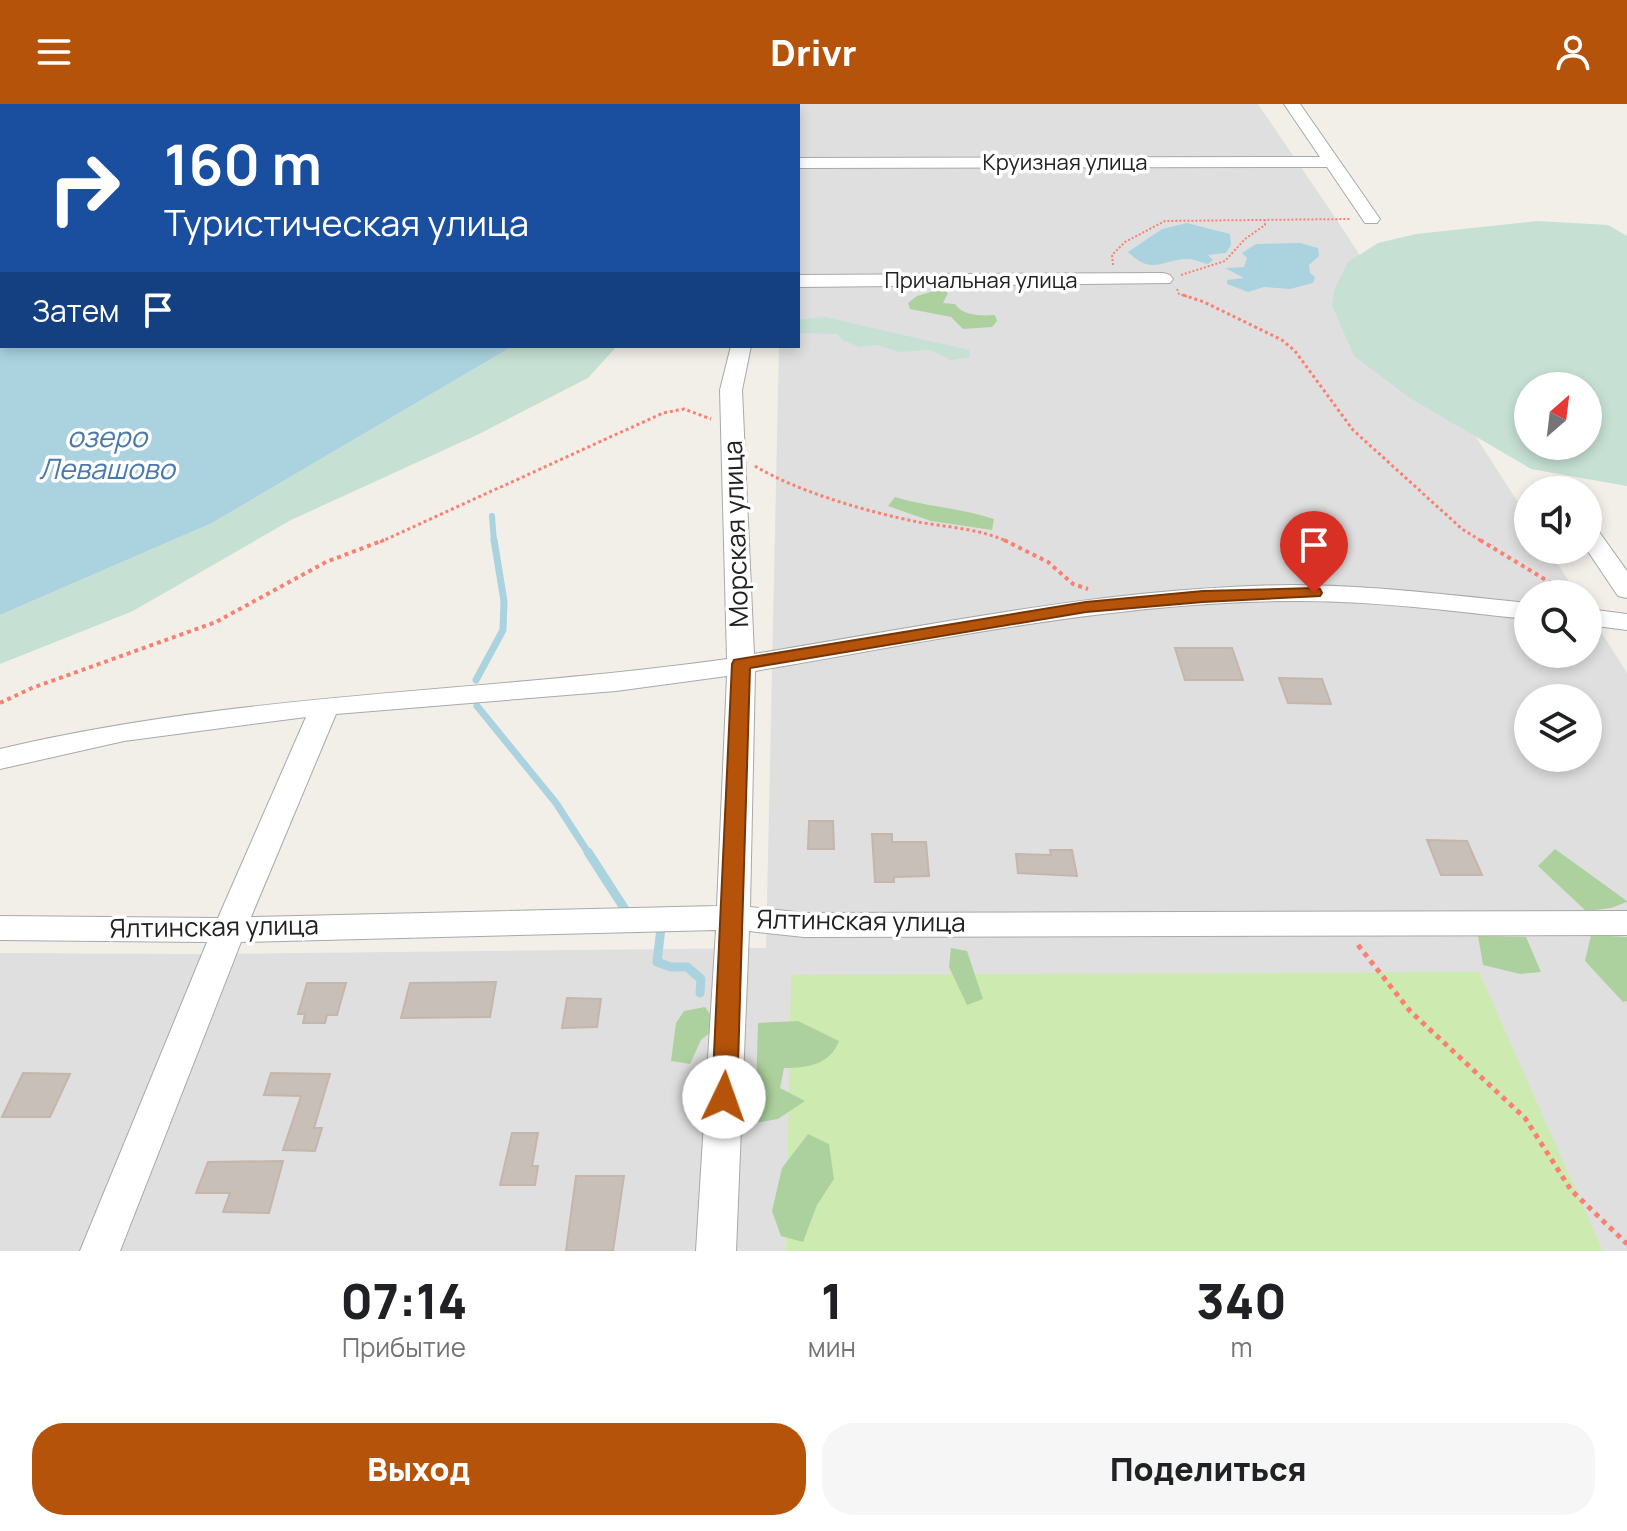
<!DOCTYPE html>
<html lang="ru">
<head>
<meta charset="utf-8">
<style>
	:root { --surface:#fff; --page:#f6f6f6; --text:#202124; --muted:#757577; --accent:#b45309 }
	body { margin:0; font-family:Manrope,sans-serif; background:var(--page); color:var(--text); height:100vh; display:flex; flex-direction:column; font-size:30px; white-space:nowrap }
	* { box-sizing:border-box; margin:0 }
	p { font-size:26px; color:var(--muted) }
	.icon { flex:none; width:44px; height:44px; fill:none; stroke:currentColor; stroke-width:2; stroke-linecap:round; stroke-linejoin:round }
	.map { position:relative; height:1147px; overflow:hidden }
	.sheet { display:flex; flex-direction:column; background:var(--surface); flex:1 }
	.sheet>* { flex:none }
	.banner { position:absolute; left:0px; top:0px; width:800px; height:244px; box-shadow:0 4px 12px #0003; background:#1a4fa0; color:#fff; overflow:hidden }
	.needle { width:52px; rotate:28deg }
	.fabs { position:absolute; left:1514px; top:268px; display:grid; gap:16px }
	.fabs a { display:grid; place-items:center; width:88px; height:88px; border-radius:50%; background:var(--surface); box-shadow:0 4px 12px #0003; font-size:40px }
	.pin { position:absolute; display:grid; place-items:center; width:68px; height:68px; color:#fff; margin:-82px -34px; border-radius:50% 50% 50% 0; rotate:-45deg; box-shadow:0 0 8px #0007 }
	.pin .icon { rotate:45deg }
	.me { position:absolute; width:88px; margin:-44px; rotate:3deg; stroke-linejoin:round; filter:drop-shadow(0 0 6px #0008) }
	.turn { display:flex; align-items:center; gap:28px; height:168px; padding:0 32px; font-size:36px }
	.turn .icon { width:104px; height:104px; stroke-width:2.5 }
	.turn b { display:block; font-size:56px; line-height:68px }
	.then { display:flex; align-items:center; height:76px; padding:0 32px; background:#0003; gap:16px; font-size:30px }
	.eta { display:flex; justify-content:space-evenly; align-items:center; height:136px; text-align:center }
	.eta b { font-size:48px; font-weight:800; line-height:56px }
	.cta { display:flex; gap:16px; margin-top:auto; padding:16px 32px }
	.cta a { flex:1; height:92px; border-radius:32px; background:var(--accent); color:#fff; font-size:32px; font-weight:800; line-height:92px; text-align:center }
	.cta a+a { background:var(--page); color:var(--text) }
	header { display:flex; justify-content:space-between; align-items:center; height:104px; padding:0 32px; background:var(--accent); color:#fff; font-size:36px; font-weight:800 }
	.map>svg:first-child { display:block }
	.residential { fill:#e0dfdf; fill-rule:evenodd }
	.grass { fill:#cdebb0 }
	.forest { fill:#add19e }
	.wetland { fill:#c6e0d4; fill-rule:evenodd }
	.water { fill:#aad3df }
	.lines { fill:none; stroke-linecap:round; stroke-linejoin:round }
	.stream-far2 { stroke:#aad3df; stroke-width:6 }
	.stream-far1 { stroke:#aad3df; stroke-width:7 }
	.stream { stroke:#aad3df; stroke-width:9 }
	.building { fill:#c7bfb8; stroke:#c4b6ab; stroke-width:2 }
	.minor-casing { stroke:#a9a9a9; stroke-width:2 }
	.path-far3 { stroke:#fa8072; stroke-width:2; stroke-dasharray:2 2; stroke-linecap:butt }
	.path-far2 { stroke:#fa8072; stroke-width:3; stroke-dasharray:3 3; stroke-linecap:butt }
	.path-far1 { stroke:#fa8072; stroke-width:4; stroke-dasharray:4 4; stroke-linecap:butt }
	.path { stroke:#fa8072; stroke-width:5; stroke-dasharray:5 5; stroke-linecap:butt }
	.minor { fill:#fff; fill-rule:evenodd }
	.route { fill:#b45309; stroke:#753606; stroke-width:2 }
	.labels { text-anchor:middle; stroke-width:7; stroke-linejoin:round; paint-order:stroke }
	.far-street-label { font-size:22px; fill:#222; stroke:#fff }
	.street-label { font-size:26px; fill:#222; stroke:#fff }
	.water-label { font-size:28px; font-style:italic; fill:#4a7aab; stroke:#fff }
</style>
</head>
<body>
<header><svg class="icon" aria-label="menu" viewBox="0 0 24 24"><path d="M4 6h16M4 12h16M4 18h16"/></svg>Drivr<svg class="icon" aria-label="person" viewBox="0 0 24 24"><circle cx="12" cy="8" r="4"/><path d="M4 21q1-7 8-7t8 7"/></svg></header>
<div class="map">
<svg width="1627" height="1147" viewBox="0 0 1627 1147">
	<rect width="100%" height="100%" fill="#f2efe9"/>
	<path class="residential" d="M713,0H1258L1339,119L1528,414V446H1549L1577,490H1528V550H1588V507L1627,569V1147H0V849L198,850L766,844L779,242H798V2ZM1528,594H1588V654H1528Z"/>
	<path class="grass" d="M1479,868L1603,1147H786L791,871Z"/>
	<path class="forest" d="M941,185L948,189L943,199L955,200C963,212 982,212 995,211L997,217L992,223L963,225L951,213L910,205L908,199L917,192Z
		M895,393C928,403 961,404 994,415L992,426L931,417L888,402Z
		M1555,745L1627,797V798L1611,804L1586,807L1538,762Z
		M1591,831L1627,833V897L1623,898L1585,857Z
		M1478,832L1526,833L1541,868L1520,870L1483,861Z
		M951,844L967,847L983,895L967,901L949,863Z
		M705,903L711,912V928L701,936L690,960L671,957L676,919L684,907Z
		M798,917L839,937C830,961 807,964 784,964L780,984L805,997L778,1015L755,1019L758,919Z
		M808,1030L829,1040L834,1075L817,1101L803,1138L781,1132L772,1107L782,1064Z"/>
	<path class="wetland" d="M1537,117L1608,121L1627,132V382L1531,365L1410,294L1354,252L1332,201L1335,184L1348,158L1378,139L1416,130ZM1528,282H1588V342H1528Z
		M825,213L969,246L970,253L951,256L931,246L900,248L876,241L860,243L844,237L837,230L798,229V216Z
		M513,242H617L588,274L479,330L291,416L133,507L0,560V511L212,419Z"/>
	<path class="water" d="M0,0L423,2H2V242H513L212,419L0,511Z
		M1187,119L1230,130L1231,141L1226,149L1208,151L1213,156L1208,160C1202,159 1194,155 1189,155C1164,154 1153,173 1128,148L1162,125Z
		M1300,139L1318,144L1319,152L1309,161L1310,169L1315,173L1313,179L1290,185L1264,183L1248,188L1227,180V176L1244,174L1225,164L1244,163L1247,154L1242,149L1256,140Z"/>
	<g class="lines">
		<path class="stream-far2" d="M492,412L494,438"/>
		<path class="stream-far1" d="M476,576L503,526L504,497L494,436
			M477,602L556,699L589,750"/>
		<path class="stream" d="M588,748L626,807
			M656,824H661L657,858L671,863H687L701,875L700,889"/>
	</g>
	<path class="building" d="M1175,544H1232L1243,576H1185Z
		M1279,574L1322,575L1331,600L1288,599Z
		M809,717H833L834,745H808Z
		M872,730H892V738H926L929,772L894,773V778H875Z
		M1427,736L1467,737L1482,771H1441Z
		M1050,746H1072L1077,772L1018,769L1016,750L1051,751Z
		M496,878L490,913L401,914L410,879Z
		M307,879H346L337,911H327L325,919H303L305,910H298Z
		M567,894L601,895L597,923L562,924Z
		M23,969L70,970L50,1013H2Z
		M271,969L330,970L314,1024H322L315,1047L283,1046L301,992L264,991Z
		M512,1029H538L532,1062H538L535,1081H500Z
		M283,1057L269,1109L223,1108L230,1089H196L208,1058Z
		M576,1072H624L613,1147H566Z"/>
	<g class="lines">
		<g class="minor-casing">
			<path id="minor" d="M694,0H710V2H694Z
				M1284,0H1300L1380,115L1377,119H1365L1327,63L798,64V54L1320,53Z
				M1163,169L1170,171L1173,175L1170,179L798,183V171Z
				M731,242H751L742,286L754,550C932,521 1110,483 1291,481C1371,481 1449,491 1528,499V515C1449,507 1371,496 1291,497C1111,498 932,537 755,567L750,803L804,809L1627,807V831L804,833L749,827L736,1147H696L716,826L241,838L120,1147H80L207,838L0,836V812L218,814L306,613L124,637L0,665V645C239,588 485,589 727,555L720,286ZM727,572L717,802L251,813L336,610L616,587Z
				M1588,423L1597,425L1627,467V494L1618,492L1587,446Z
				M1588,505L1627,510V526L1588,521Z"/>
		</g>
		<path class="path-far3" d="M551,0L556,2
			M1113,161L1112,151L1125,138L1165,117L1350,115
			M1181,171L1225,157L1245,135L1265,121V116
			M1177,185L1179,190L1189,193"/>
		<path class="path-far2" d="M1183,191L1204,198L1282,236L1295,247L1353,326L1462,425L1483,438
			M755,362C798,388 868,408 918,418C946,423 982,425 1008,438
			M380,438L663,309L684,305L711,315"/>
		<path class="path-far1" d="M1004,436L1048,458L1073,480L1088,485
			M1480,436L1569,490
			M0,599L32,584L216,518L326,458L384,436"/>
		<path class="path" d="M1358,841L1410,907L1525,1014L1571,1086L1627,1140"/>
		<use href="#minor" class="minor"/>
	</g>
	<path class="route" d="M1314,484L1320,485L1322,489L1320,492L1203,498L1086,508L750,564L737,993L733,1000L724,1003L716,1000L712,993L732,560L734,556L1086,498L1203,487Z"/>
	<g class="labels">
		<g class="far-street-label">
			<text x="1065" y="66">Круизная улица</text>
			<text x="981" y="184">Причальная улица</text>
		</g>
		<g class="street-label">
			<text transform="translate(736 430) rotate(-92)" y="9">Морская улица</text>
			<text transform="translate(861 817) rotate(1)" y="9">Ялтинская улица</text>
			<text transform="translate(214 823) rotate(-1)" y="9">Ялтинская улица</text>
		</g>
		<g class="water-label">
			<text x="107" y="343">озеро<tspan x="107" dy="32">Левашово</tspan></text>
		</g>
	</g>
</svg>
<div class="fabs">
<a><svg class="needle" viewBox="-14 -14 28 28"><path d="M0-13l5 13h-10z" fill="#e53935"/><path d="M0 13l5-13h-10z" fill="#757577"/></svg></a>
<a><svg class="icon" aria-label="sound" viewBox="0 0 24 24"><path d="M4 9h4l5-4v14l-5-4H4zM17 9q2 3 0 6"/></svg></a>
<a><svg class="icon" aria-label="search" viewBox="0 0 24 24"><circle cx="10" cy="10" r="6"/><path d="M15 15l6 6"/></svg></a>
<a><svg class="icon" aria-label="layers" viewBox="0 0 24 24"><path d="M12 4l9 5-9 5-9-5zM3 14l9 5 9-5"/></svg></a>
</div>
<div class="pin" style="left:1314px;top:489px;background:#d93025"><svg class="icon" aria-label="arrive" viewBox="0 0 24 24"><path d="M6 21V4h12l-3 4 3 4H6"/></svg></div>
<svg class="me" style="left:724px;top:993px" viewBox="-20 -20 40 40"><circle r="19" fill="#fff"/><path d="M0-13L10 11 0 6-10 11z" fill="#b45309"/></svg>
<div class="banner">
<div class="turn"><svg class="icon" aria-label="right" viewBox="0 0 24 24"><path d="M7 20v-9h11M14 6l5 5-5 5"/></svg><div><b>160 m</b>Туристическая улица</div></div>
<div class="then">Затем<svg class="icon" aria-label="arrive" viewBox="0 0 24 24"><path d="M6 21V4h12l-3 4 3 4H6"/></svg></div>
</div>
</div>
<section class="sheet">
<div class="eta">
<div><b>07:14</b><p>Прибытие</p></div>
<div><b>1</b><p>мин</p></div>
<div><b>340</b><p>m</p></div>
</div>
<div class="cta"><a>Выход</a><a>Поделиться</a></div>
</section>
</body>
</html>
